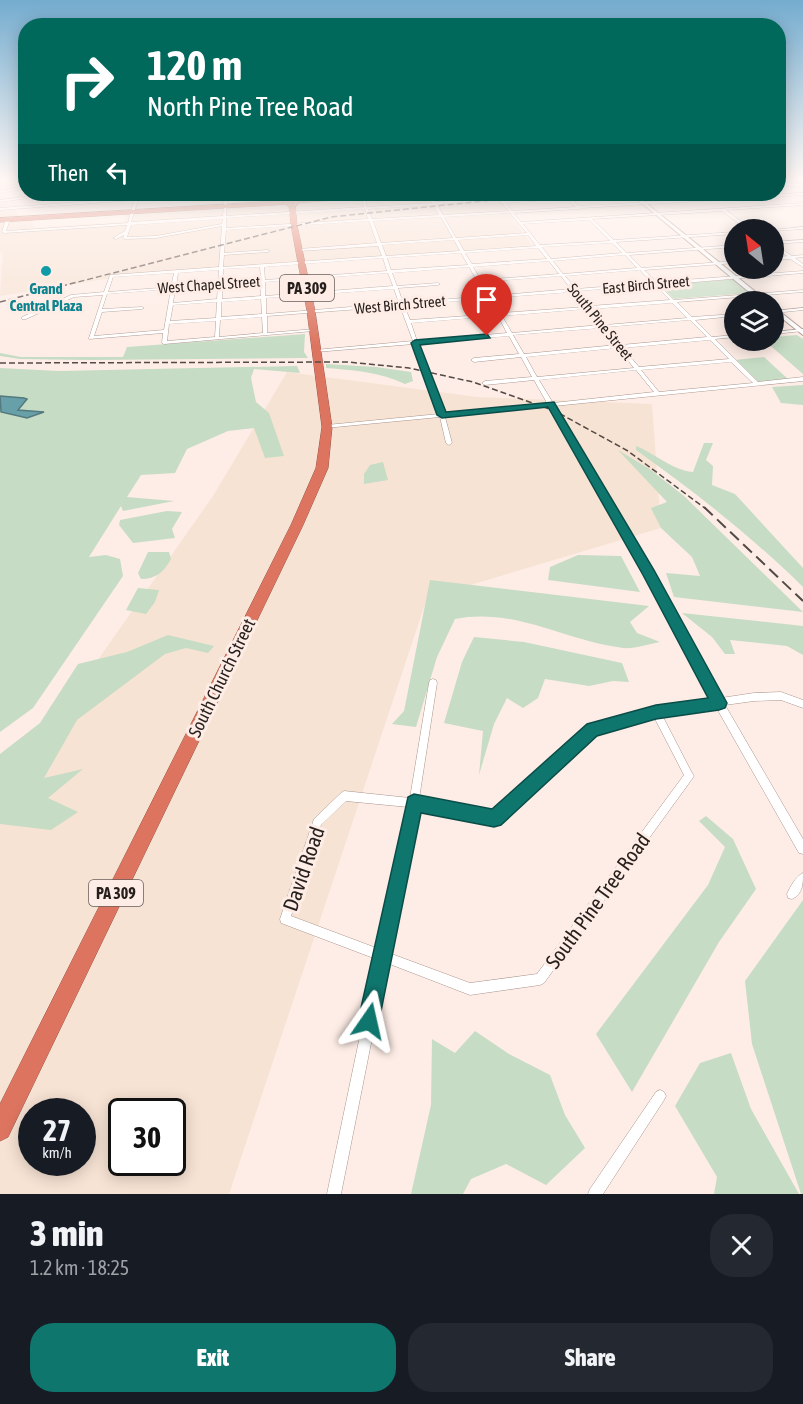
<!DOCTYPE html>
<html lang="en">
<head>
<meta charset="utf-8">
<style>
	:root { --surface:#171b24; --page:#242831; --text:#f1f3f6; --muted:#9ea1a6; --accent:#0f766e }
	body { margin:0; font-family:"Asap Condensed",sans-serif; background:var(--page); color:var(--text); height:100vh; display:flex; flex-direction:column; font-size:22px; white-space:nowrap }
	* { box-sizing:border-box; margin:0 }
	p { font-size:20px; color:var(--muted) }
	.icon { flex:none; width:33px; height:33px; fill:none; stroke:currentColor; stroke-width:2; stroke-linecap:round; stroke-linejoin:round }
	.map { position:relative; height:1194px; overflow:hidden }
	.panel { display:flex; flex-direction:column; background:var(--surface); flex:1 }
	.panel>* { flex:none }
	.hud { position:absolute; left:18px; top:18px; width:768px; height:183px; border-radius:24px; box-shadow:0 3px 15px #0003; background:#00695c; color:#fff; overflow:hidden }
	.needle { width:39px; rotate:330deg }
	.buttons { position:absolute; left:724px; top:219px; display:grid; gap:12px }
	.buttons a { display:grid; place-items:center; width:60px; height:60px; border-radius:50%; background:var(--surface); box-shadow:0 3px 15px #0003; font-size:30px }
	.speed { position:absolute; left:18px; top:1098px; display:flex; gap:12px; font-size:30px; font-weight:700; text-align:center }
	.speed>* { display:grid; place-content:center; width:78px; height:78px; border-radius:50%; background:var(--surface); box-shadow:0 3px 15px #0003; line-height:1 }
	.speed small { font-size:15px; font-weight:400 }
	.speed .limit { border:3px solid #111; border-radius:9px; background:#fff; color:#111 }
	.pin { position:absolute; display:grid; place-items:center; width:51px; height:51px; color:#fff; margin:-62px -26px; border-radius:50% 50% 50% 0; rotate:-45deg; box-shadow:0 0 6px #0007 }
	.pin .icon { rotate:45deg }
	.me { position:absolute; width:66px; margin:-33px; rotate:11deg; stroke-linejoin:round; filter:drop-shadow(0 0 4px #0008) }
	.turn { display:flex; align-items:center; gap:21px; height:126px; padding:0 30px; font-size:27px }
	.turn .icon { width:78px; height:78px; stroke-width:2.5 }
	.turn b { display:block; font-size:42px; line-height:51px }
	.then { display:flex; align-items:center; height:57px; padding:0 30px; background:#0003; gap:12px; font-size:22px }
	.round { display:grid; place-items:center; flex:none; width:63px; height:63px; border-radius:24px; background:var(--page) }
	.summary { display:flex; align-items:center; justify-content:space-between; height:102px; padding:0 30px }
	h1 { font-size:36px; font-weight:800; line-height:45px }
	.cta { display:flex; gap:12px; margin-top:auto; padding:12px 30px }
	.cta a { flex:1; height:69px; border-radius:24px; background:var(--accent); color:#fff; font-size:24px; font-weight:800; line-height:69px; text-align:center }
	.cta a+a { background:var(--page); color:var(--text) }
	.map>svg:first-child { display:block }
	.commercial { fill:#f7e3d4; fill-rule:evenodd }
	.green { fill:#c6dcc4 }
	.water { fill:#67a0a9; stroke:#54797f; stroke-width:1.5 }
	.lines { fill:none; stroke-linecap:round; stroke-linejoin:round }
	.street-casing { stroke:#a9958d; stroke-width:1 }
	.secondary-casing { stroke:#a9958d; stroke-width:2 }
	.primary-casing { stroke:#9d5648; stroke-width:14 }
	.highway-casing { stroke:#9d5648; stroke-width:1 }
	.street { fill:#fff; fill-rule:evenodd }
	.secondary { fill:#fff; fill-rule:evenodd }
	.primary { stroke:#eaaca0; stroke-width:12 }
	.highway { fill:#dc7460; fill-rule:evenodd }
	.rail-far1 { stroke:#534945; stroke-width:1.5; stroke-dasharray:6 3; stroke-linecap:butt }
	.rail { stroke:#534945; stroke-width:2; stroke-dasharray:12 6; stroke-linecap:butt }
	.route { fill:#0f766e; stroke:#0a4d48; stroke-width:1.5 }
	.culture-dot { fill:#0f9aa8; stroke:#feede6; stroke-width:2 }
	.labels { text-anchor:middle; stroke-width:6; stroke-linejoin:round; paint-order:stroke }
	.far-street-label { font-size:15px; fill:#271f1c; stroke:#feede6 }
	.far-culture-label { font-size:15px; font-weight:bold; fill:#0d838f; stroke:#feede6 }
	.shield { fill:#feede6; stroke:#685d59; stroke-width:1.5 }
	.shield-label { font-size:16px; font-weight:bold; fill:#271f1c }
	.street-label { font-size:18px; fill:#271f1c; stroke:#feede6 }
	.near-street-label { font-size:21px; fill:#271f1c; stroke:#feede6 }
</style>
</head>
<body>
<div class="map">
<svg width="803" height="1194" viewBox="0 0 803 1194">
	<rect width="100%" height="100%" fill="#feede6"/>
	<path class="commercial" d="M200,194H228L229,204L250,194H496L532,245L131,275L0,296L3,253L0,251V200L19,196L15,211L21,217L34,216L32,224L37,228L124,222L128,211L193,205Z
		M287,372L477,397L652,404L661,528L427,598L229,1194H0V799L213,496ZM32,1112H82V1162H32ZM122,1112H172V1162H122Z"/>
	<path class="green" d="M734,279L750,293L674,299L660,285Z
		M305,334L304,352L308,358L91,360L20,359L0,356V353L21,357H123L127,347Z
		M797,335L803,339V374L765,341L774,340V337Z
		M764,357L788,379L757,382L734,360Z
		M326,364L376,367L411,372L413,381L405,384C380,372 353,370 326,368Z
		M297,366L300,373L254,369L251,378L256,402L269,413L284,456L265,458L254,428L228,431L187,449L175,473L141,475L127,497L174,501L123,511L121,506L89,557L106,555L120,559L123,576L33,708L0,732V368L59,371Z
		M803,385V405L781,403L772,387Z
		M704,443H713L706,460L713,466L712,485L735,494L803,568V587C751,536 695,492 636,450V446C656,454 672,470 693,472Z
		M618,450L651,470L684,496L803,612L674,597L666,573L700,576L692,557L661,528L651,508L667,502Z
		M383,462L388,480L364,484V474L370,465Z
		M167,511L182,512L172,529L175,538L133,543L119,525L120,520Z
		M148,552H169L171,559C164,572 156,579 141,579L138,573Z
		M578,555L621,556L640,592L548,580L550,567Z
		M430,580L649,606L630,622L637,633L660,642C649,644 634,649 623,648C565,641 515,607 455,619L437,657L416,727L392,724L404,711Z
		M138,588L159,590L155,602L146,614L126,610Z
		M682,613L803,626V655L787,646L730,640L735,654H725L712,637Z
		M168,635L214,646L208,653L186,648L165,654L77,720L44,778L83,769L48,798L78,812L51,830L0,824V754L40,723L78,664L127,652Z
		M474,637L524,642L622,663L629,682L613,681L589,686L545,679L538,698L523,708L507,698L494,724L479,775L483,731L444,723L462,662Z
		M706,816L733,839L756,889L719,942L632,1092L596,1034L708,885L725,847L699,821Z
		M803,900V1194H801L752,1044L745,981Z
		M475,1031L509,1054L550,1075L565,1115L585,1148L546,1185L506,1164L471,1179L463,1194H411L431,1105L432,1039L455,1053Z
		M731,1053L751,1109L799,1194H714L717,1177L675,1106L700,1063Z"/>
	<path class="water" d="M0,396L24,398L27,399L18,410L44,412L27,418L1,412Z"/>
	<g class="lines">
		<g class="street-casing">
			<path id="street" d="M778,184H803V186H778Z
				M26,186V188L0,193V191Z
				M803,193V195L581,208L580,210L578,209L514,213L521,222L803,203V205L726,210L752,230H748L722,211L592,219L614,240L735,232V234L616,242L627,253L735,245V247L629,255L642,268L735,261V263L644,270L657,282L803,271V273L659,285L674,300L803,290V292L677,302L692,317L735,314V316L695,320L712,337L735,335V337L715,339L758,382L803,377V381L554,406L652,572L721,698L754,693L781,692L803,700V708L781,700L754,701L725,705L803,839V854L799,853L716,707L662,715L692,773L694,776L692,779L544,983L540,985L470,995L387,963L341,1194H327L376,959L281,923L280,919L314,819L341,793L344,791L410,798L429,683L430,680L433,679L436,680L437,683L419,799L492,813L589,726L656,708L713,699L646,575L549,406L445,417L452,443L449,445L446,443L440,417L325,428V426L327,425L439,414L414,344L315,352L313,351L315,350L413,341L400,306L267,316V333L315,329V331H313L164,344L162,343L163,333L89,339V338L103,295L74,297L26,319H22V317L71,295L104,292L110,275L219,267L222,226L156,238L125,239L123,238L124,235L116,239L113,238L125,231L127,225L4,233L2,232L6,219L8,218L10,219L6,231L128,223L134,200L0,210V208L135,198L137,194H140L138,198L204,194H213L138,200L131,222L223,216L225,194H228L226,216L364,207L360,194H363L367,207L432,203L428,194H430L436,202L499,198L496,194H498L504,201L565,197L563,194H565L569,197L630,194L571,199L579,206ZM567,199L576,207L512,211L506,203ZM500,200V203H502L509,211L443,215L437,204ZM433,205L439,215L372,219L368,209ZM365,209L368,219L226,228V218ZM510,213L527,233L456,238L444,217ZM441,217L453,238L381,243L373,221ZM223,219L222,224L156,236L127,237L131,225ZM589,220L610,241L540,245L523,224ZM369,221L377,243L299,249L297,250L299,251L378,246L382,256L223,267L224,255L268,252L270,251L268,250L224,253L226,230ZM528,235L536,246L464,251L458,240ZM454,240L460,251L386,256L382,245ZM612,243L622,253L551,259L542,247ZM538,248L547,259L472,264L465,253ZM461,253L468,265L391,270L387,258ZM625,255L637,268L563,274L553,261ZM383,258L387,271L265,280L264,267ZM549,261L559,274L481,280L473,267ZM260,267L261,280L223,283V269ZM469,267L486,296L403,303L398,288L438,285L440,284L438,283L397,286L392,273ZM219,270L218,283L176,287L178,273ZM640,270L652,283L576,289L565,276ZM174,273L171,287L108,292L113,277ZM388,273L393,286L265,296V282ZM561,276L571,289L490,296L482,282ZM261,283V296L222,299V286ZM655,285L670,300L590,306L578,291ZM218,286L217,299L173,303L175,289ZM171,289L164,330L94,336L102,312L142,309L144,308L142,307L102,309L107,294ZM394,289L399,303L266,314V298ZM573,292L585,307L500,313L492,298ZM261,299L262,314L221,317V302ZM487,299L496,314L410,320L404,305ZM217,302L216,318L170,321L173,305ZM672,303L687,318L605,325L592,309ZM587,309L600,325L512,333L502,316ZM498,316L507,333L417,341L411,323ZM262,317L263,333L219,337L220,320ZM690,320L707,337L621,345L607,327ZM216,321L215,337L167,341L169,324ZM602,328L616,345L524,354L513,335ZM509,336L519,354L474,358L471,360L474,362L521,357L532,377L485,381L482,383L485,385L534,380L547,403L444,413L418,344ZM710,340L729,359L639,367L623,348ZM618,348L634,368L537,377L526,357ZM731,362L753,383L659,392L641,370ZM636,370L654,392L553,403L539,380ZM654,717L684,775L537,974L470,983L389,953L418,809L494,823L497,821L595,732ZM346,801L408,807L379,949L291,916L321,825Z
				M49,194H55L0,202V200Z
				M803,227V229L774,231V230H773Z
				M803,240V242L775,244L792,256L803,255V257L795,258L803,264V267L790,259L774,260V258L787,256L774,247V242Z
				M803,308V310L774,313V311Z
				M803,329V331L774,334V332Z
				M803,873C803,884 803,894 792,899L788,898L787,894C790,887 796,876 803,873Z
				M660,1090L664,1092L666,1096L664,1100L603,1194H588L590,1189L656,1092Z"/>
		</g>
		<g class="secondary-casing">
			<path id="secondary" d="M0,179H6L0,181Z
				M631,194H635L768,302H761Z
				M774,307L803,330V335L774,312Z"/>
		</g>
		<g class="primary-casing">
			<path id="primary" d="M292,201V194"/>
		</g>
		<g class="highway-casing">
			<path id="highway" d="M394,194H418L295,203L297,225L315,311L332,427L328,468L303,525L8,1137L0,1141V1104L291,525L316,468L322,427L307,311L291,225L289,204L0,222V218Z"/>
		</g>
		<use href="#street" class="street"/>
		<use href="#secondary" class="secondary"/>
		<use href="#primary" class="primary"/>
		<use href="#highway" class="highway"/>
		<path class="rail-far1" d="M0,302L331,217L551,194
			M0,363L348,362L409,368L473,382L555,411L628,451L706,509"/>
		<path class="rail" d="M704,507L803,601"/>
	</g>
	<linearGradient id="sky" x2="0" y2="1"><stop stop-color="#74accf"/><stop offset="0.52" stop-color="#fff7f4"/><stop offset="1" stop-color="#fff7f4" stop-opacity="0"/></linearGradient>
	<rect width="803" height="346" fill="url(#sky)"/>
	<path class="route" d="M487,334L490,338L420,345L446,412L554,402L654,570L727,703L725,708L719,710L656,719L597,736L501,825L494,827L421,813L379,1021L376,1029L369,1032L361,1029L358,1021L408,797L414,794L492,809L587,724L656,705L708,698L643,575L548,407L442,418L437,415L411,343L415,340Z"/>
	<circle class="culture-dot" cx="46" cy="271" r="6"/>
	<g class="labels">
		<g class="far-street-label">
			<text transform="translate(209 285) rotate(-4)" y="5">West Chapel Street</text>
			<text transform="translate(646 285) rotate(-5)" y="5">East Birch Street</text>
			<text transform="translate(400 305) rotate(-5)" y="5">West Birch Street</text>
			<text transform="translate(600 322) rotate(51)" y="5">South Pine Street</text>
		</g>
		<g class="far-culture-label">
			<text x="46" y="294">Grand<tspan x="46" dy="17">Central Plaza</tspan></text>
		</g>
		<g class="shield">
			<rect x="280" y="275" width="54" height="26" rx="4.5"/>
			<rect x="89" y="880" width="54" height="26" rx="4.5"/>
		</g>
		<g class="shield-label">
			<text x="307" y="294">PA 309</text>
			<text x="116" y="899">PA 309</text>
		</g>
		<g class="street-label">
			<text transform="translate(222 678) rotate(-64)" y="6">South Church Street</text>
		</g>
		<g class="near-street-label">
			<text transform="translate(304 869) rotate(-71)" y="7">David Road</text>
			<text transform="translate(598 901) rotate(-54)" y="7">South Pine Tree Road</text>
		</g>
	</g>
</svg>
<div class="buttons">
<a><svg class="needle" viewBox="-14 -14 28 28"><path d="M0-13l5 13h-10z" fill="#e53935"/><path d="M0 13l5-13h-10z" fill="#9ea1a6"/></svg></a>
<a><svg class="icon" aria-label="layers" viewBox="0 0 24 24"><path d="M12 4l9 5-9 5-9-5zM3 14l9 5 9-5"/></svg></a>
</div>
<div class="speed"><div>27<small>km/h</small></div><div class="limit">30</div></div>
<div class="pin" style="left:487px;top:336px;background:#d93025"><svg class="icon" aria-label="arrive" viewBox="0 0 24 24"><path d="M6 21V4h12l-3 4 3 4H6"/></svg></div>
<svg class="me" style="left:369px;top:1021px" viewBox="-20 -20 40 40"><path d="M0-17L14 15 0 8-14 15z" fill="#0f766e" stroke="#fff" stroke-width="4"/></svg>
<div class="hud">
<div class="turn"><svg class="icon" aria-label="right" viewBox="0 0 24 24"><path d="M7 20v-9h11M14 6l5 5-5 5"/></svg><div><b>120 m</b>North Pine Tree Road</div></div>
<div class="then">Then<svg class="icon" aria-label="left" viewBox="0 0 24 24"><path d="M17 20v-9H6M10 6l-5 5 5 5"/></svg></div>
</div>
</div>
<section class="panel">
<div class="summary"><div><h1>3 min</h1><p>1.2 km · 18:25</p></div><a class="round"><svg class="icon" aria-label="close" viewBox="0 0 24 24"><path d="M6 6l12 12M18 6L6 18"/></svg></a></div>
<div class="cta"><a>Exit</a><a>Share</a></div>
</section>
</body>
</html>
